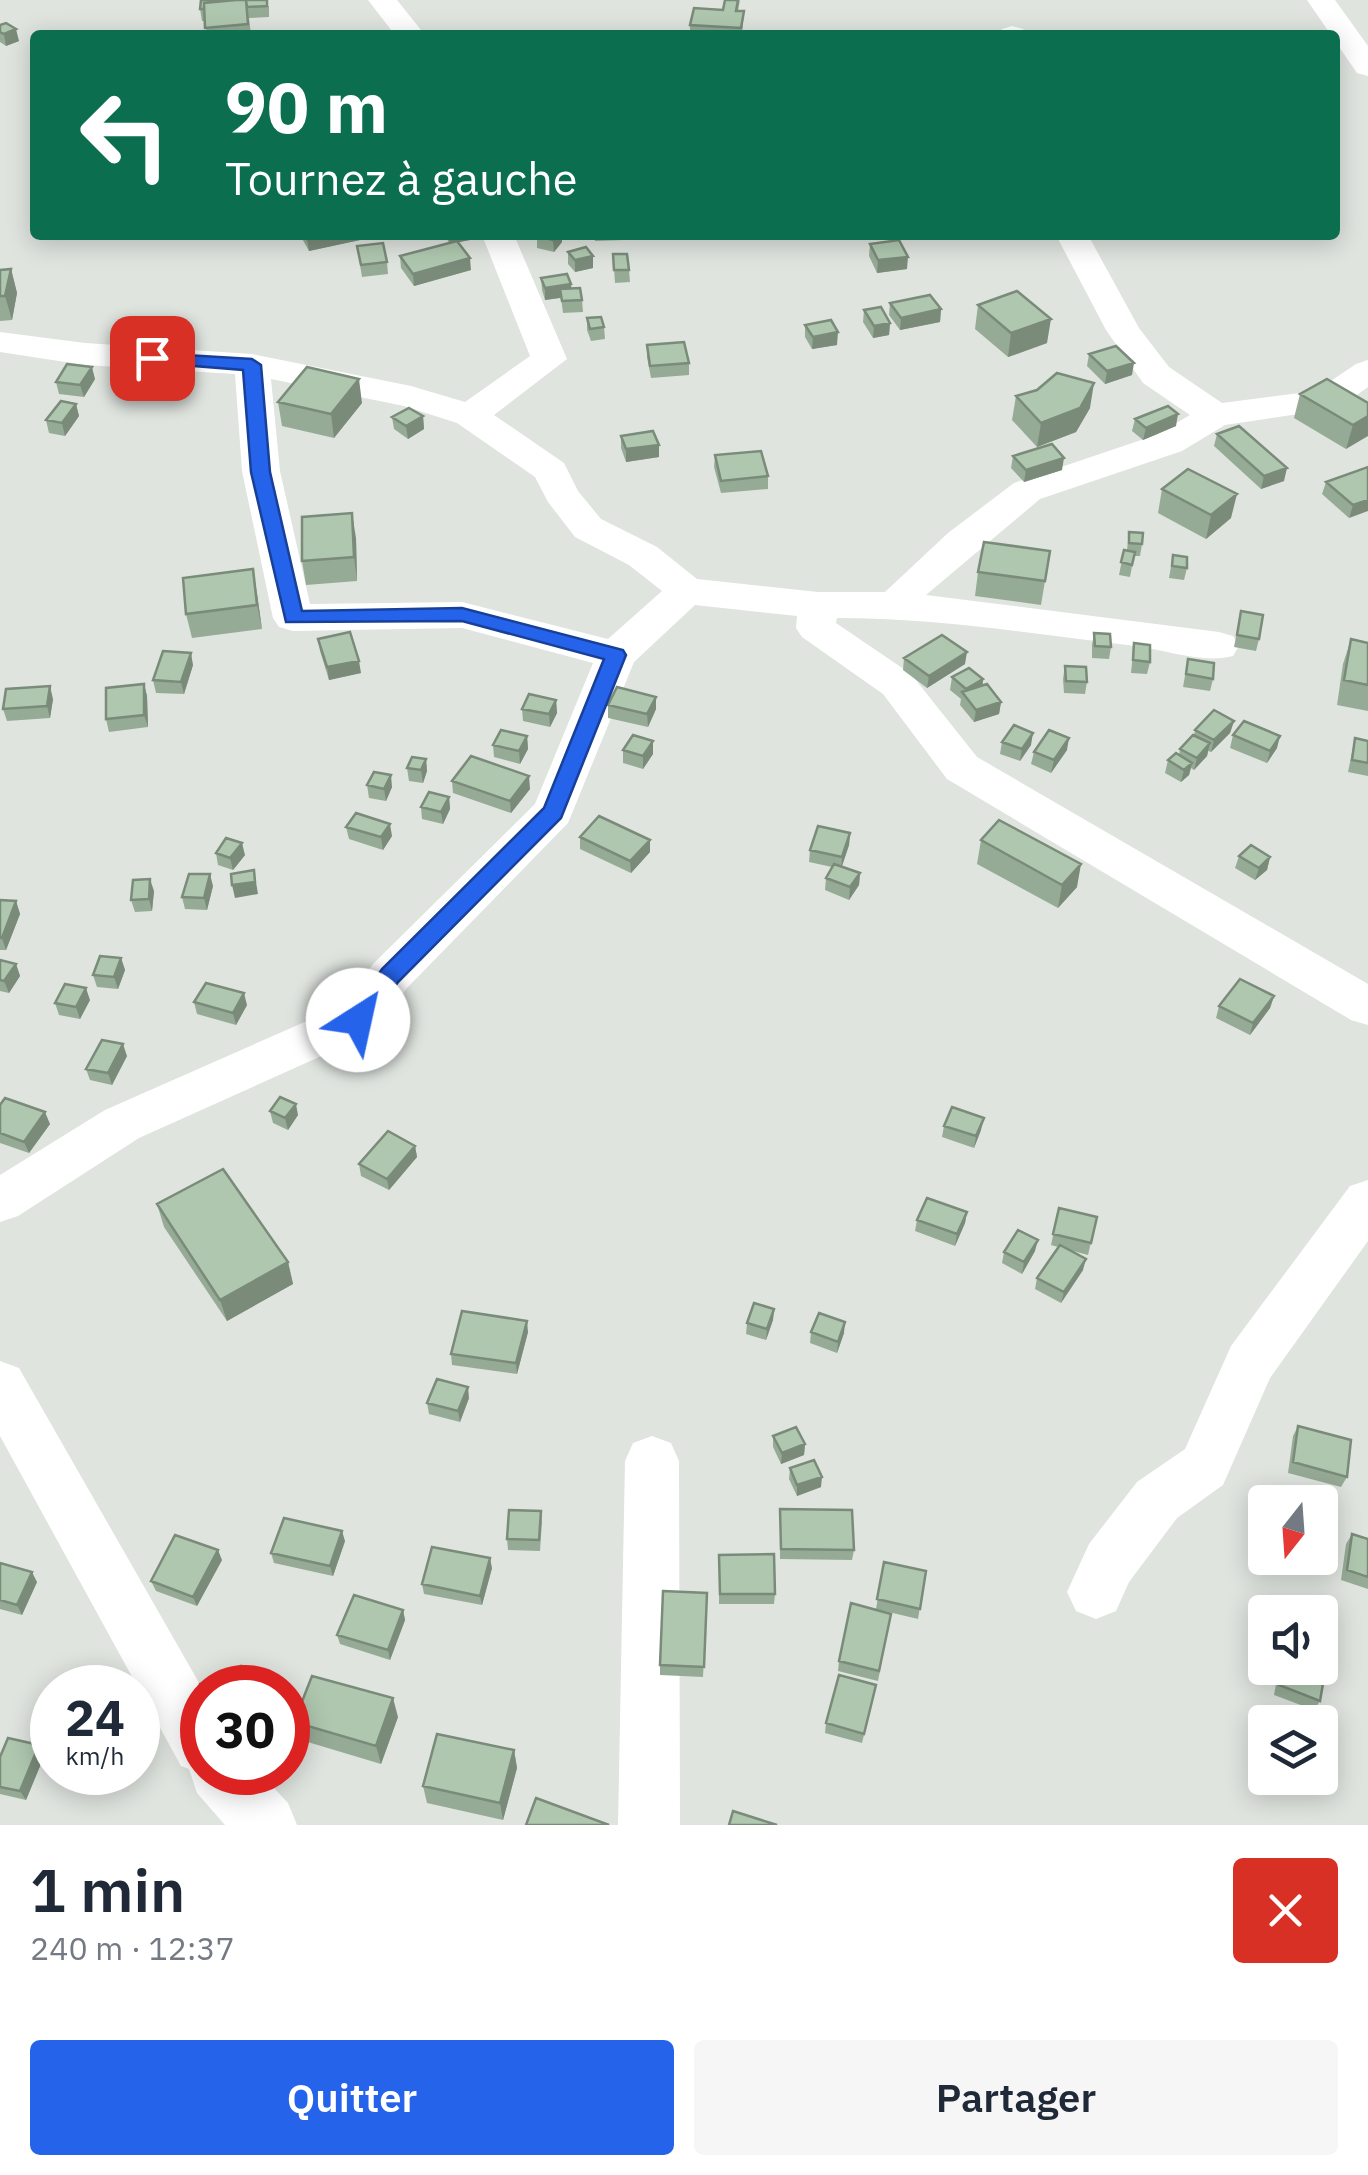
<!DOCTYPE html>
<html lang="fr">
<head>
<meta charset="utf-8">
<style>
	:root { --surface:#fff; --page:#f6f6f7; --text:#1f2937; --muted:#747a83; --accent:#2563eb }
	body { margin:0; font-family:"IBM Plex Sans",sans-serif; background:var(--page); color:var(--text); height:100vh; display:flex; flex-direction:column; font-size:38px; white-space:nowrap }
	* { box-sizing:border-box; margin:0 }
	p { font-size:32px; color:var(--muted) }
	.icon { flex:none; width:55px; height:55px; fill:none; stroke:currentColor; stroke-width:2; stroke-linecap:round; stroke-linejoin:round }
	.map { position:relative; height:1825px; overflow:hidden }
	.sheet { display:flex; flex-direction:column; background:var(--surface); flex:1 }
	.sheet>* { flex:none }
	.hud { position:absolute; left:30px; top:30px; width:1310px; height:210px; border-radius:10px; box-shadow:0 5px 25px #0003; background:#0b6e4f; color:#fff; overflow:hidden }
	.needle { width:65px; rotate:197deg }
	.controls { position:absolute; left:1248px; top:1485px; display:grid; gap:20px }
	.controls a { display:grid; place-items:center; width:90px; height:90px; border-radius:10px; background:var(--surface); box-shadow:0 5px 25px #0003; font-size:50px }
	.speed { position:absolute; left:30px; top:1665px; display:flex; gap:20px; font-size:50px; font-weight:700; text-align:center }
	.speed>* { display:grid; place-content:center; width:130px; height:130px; border-radius:50%; background:var(--surface); box-shadow:0 5px 25px #0003; line-height:1 }
	.speed small { font-size:25px; font-weight:400 }
	.speed .limit { border:15px solid #d22; background:#fff; color:#111 }
	.pin { position:absolute; display:grid; place-items:center; width:85px; height:85px; color:#fff; margin:-42px; border-radius:20px; box-shadow:0 5px 15px #0006 }
	.me { position:absolute; width:110px; margin:-55px; rotate:35deg; stroke-linejoin:round; filter:drop-shadow(0 0 8px #0008) }
	.turn { display:flex; align-items:center; gap:35px; height:210px; padding:0 30px; font-size:45px }
	.turn .icon { width:130px; height:130px; stroke-width:2.5 }
	.turn b { display:block; font-size:70px; line-height:85px }
	.round { display:grid; place-items:center; flex:none; width:105px; height:105px; border-radius:10px; background:var(--page) }
	.headline { display:flex; align-items:center; justify-content:space-between; height:170px; padding:0 30px }
	h1 { font-size:60px; font-weight:600; line-height:75px }
	.primary-button { display:flex; gap:20px; margin-top:auto; padding:20px 30px }
	.primary-button a { flex:1; height:115px; border-radius:10px; background:var(--accent); color:#fff; font-size:40px; font-weight:600; line-height:115px; text-align:center }
	.primary-button a+a { background:var(--page); color:var(--text) }
	.map>svg:first-child { display:block }
	.lines { fill:none; stroke-linecap:round; stroke-linejoin:round }
	.minor { fill:#fff; fill-rule:evenodd }
	.wall { fill:#96ab96 }
	.shaded-wall { fill:#7a8b7a }
	.building { fill:#afc7af; stroke:#7a8b7a; stroke-width:2.5 }
	.route { fill:#2563eb; stroke:#184099; stroke-width:2.5 }
</style>
</head>
<body>
<div class="map">
<svg width="1368" height="1825" viewBox="0 0 1368 1825">
	<rect width="100%" height="100%" fill="#dfe4df"/>
	<g class="lines">
		<path class="minor" d="M368,0H397L425,35H395Z
			M1307,0H1335L1368,46V76L1357,73L1335,41V35H1331Z
			M1012,26L1023,29L1028,35H997L1002,29Z
			M482,235H514L567,359L494,415L564,463L578,491L601,519L657,547L697,579L818,592H885L948,533L1014,483L1156,435L1190,415L1143,383L1106,330L1056,235H1088L1139,328L1169,367L1222,403L1316,391L1356,364L1368,360V387L1339,408L1225,425L1182,451L1040,499L926,595L1219,632L1233,636L1239,646L1233,656C1204,664 1166,650 1135,646C1036,634 937,618 837,618L836,623L911,674L977,757L1368,984V1025L1351,1020L947,779L883,694L802,637L796,628L797,616L695,605L634,662L568,823L406,989L375,1032L139,1138L18,1216L0,1222V1175L105,1110L341,1006L374,963L535,804L593,663L462,628L293,631L279,627L273,618L242,471L235,374L85,365L0,352V332L85,343L252,354L411,386L465,402L530,356ZM271,379L404,406L457,423L535,477L548,502L575,537L629,565L662,591L608,639L462,602L310,604L280,471Z
			M1368,1180V1241L1270,1378L1223,1485L1177,1518L1129,1582L1116,1611L1096,1619L1076,1611L1067,1592L1089,1544L1137,1482L1185,1449L1231,1346L1350,1186Z
			M0,1361L19,1368L202,1688V1772H259L288,1803L297,1825H225L197,1793L189,1769L181,1766L0,1436Z
			M652,1436L671,1443L679,1461L680,1825H618L625,1461L633,1443Z"/>
	</g>
	<path class="wall" d="M740,0L738,11H744L742,35H690V25Z
		M269,6V17L249,18L251,35H207L205,21H202L200,9Z
		M0,25L19,41L6,46L0,42Z
		M300,235H359L360,240L309,251Z
		M445,235H475V239L458,242L471,270L414,286L401,268L400,256L449,243Z
		M537,235L562,242L554,252L537,248Z
		M594,235H624V240L595,241Z
		M870,244L907,269L877,273L869,256Z
		M357,246L387,262L388,274L362,277Z
		M568,252L593,256V268L575,272L568,264Z
		M613,254L629,270L630,282L615,283Z
		M11,269L17,293L12,320L0,321V270Z
		M541,278L571,284V289L582,300L583,312L563,313L561,298L545,300L542,290Z
		M890,303L941,309L940,322L900,330L889,315Z
		M978,305L1047,343L1008,357L975,329Z
		M864,310L890,323L889,335L873,338L863,322Z
		M587,318L604,327L605,339L591,341L587,330Z
		M805,325L837,345L812,349L805,337Z
		M647,345L689,363V375L651,378L647,357Z
		M1089,354L1132,375L1105,384L1087,366Z
		M95,379L84,397L59,394L56,382Z
		M1300,394L1368,403L1346,449L1294,418Z
		M1016,396L1090,408L1076,432L1037,447L1012,420Z
		M278,402L362,403L334,438L282,426Z
		M76,404L79,416L65,436L49,433L46,420Z
		M423,416L424,429L408,439L394,429L392,417Z
		M1135,419L1176,426L1143,440L1132,431Z
		M1217,434L1284,481L1261,489L1214,446Z
		M621,436L659,445V457L626,462L621,448Z
		M715,455L768,476V489L721,493L714,467Z
		M1013,456L1062,470L1024,482L1011,468Z
		M1368,467L1349,518L1322,494L1326,482Z
		M1162,489L1231,518L1206,539L1158,513Z
		M1129,532L1142,544L1140,556H1134L1130,577L1119,575L1124,550H1127Z
		M356,538L357,581L306,585L302,561Z
		M1050,551L1041,605L975,596L978,572Z
		M1173,555L1187,568L1184,580L1169,578Z
		M257,594L262,629L192,638L186,614Z
		M1241,611L1259,639L1256,651L1234,647Z
		M1094,633L1111,647L1109,659L1092,658V645Z
		M318,639L361,673L329,680L320,651Z
		M1351,639L1368,643V711L1337,705L1343,664Z
		M1134,643L1150,662L1147,674L1131,673Z
		M904,658L965,664L927,688L903,670Z
		M1188,659L1213,679L1210,691L1183,687Z
		M193,665L184,694L156,693L153,680Z
		M1065,666L1087,682L1085,694L1064,693L1063,679Z
		M952,677L983,679L982,686L1001,702L999,714L974,722L960,705L961,699L950,690Z
		M144,684L147,696L148,727L109,732L106,719Z
		M656,697V709L648,727L608,718V705Z
		M53,699L50,718L7,721L3,709Z
		M556,700L557,713L550,727L523,721L522,709Z
		M1234,721L1230,733L1211,752L1208,751L1207,756L1194,770L1191,768L1189,775L1181,782L1165,773L1168,760L1179,755L1180,749L1194,735L1195,730Z
		M1233,735L1277,748L1267,763L1230,748Z
		M527,736L528,749L520,764L494,757L493,745Z
		M1355,738L1368,741V776L1348,772Z
		M1002,742L1031,745L1020,761L1000,754Z
		M623,750L653,754L643,769L623,763Z
		M1067,750L1051,773L1031,764L1034,752Z
		M426,759L427,771L423,783L409,781L407,768Z
		M452,781L530,789L511,813L453,793Z
		M367,785L392,787L386,801L369,798Z
		M449,797L450,809L443,824L422,819L421,807Z
		M346,827L392,836L383,850L349,839Z
		M850,833L849,845L842,866L860,873L859,885L849,900L825,890L826,878L832,867L809,862L810,850Z
		M580,837L650,840V852L631,873L580,849Z
		M981,840L1077,887L1058,908L977,864Z
		M216,853L245,855L233,870L218,865Z
		M1239,856L1270,857L1267,870L1255,880L1235,868Z
		M213,886L207,910L185,909L182,897Z
		M154,891L152,911L135,912L131,900Z
		M0,900L16,901L20,914L6,950H0Z
		M121,958L125,970L118,989L97,987L93,975Z
		M0,960L16,964L20,976L9,993L0,991Z
		M1274,996L1270,1008L1250,1035L1216,1018L1219,1006Z
		M90,1000L80,1019L59,1015L55,1003Z
		M194,1002L247,1005L236,1025L197,1014Z
		M127,1056L112,1085L90,1080L86,1069Z
		M0,1105L50,1124L29,1153L0,1143Z
		M270,1111L298,1115L288,1130L273,1123Z
		M944,1126L981,1130L974,1148L942,1137Z
		M415,1146L417,1157L389,1190L361,1176L359,1164Z
		M157,1204L288,1262L293,1284L227,1321L164,1227Z
		M1059,1208L1097,1217L1088,1255L1069,1250L1083,1270L1061,1303L1035,1289L1037,1278L1058,1247L1051,1245Z
		M967,1212L965,1223L955,1246L915,1231L917,1220Z
		M1035,1251L1022,1274L1002,1263L1004,1252Z
		M774,1309L773,1320L766,1340L746,1334L747,1323Z
		M528,1332L517,1374L452,1365L451,1354Z
		M811,1332L844,1333L837,1353L810,1343Z
		M469,1398L460,1422L429,1414L427,1403Z
		M1298,1426L1347,1477L1341,1487L1288,1473L1293,1436Z
		M773,1436L805,1444L804,1455L781,1464L773,1447Z
		M790,1468L821,1487L797,1496L789,1479Z
		M780,1509L854,1550L852,1560L780,1559Z
		M541,1511L542,1522L540,1551L508,1550L507,1539Z
		M1352,1534L1368,1539V1589L1341,1580L1346,1544Z
		M345,1541L333,1576L274,1563L271,1553Z
		M719,1555L775,1594L774,1604H719Z
		M222,1560L197,1606L156,1591L151,1581Z
		M884,1562L926,1571L918,1619L876,1609Z
		M0,1563L37,1582L22,1615L0,1609Z
		M492,1568L482,1605L424,1594L422,1584Z
		M707,1593L703,1677L660,1675V1665Z
		M403,1610L405,1620L390,1660L340,1644L337,1635Z
		M891,1614L878,1681L838,1671L839,1661Z
		M1279,1668H1320V1701L1314,1710L1274,1695Z
		M874,1694L862,1743L825,1733L826,1723Z
		M398,1717L381,1764L301,1740L294,1722Z
		M39,1745L45,1754L26,1800L0,1794V1757Z
		M514,1750L517,1768L503,1820L427,1803L423,1786Z
		M52,1760V1772H112L103,1793L54,1779L48,1770Z"/>
	<path class="shaded-wall" d="M16,29L19,41L6,46L4,34Z
		M324,235H359L360,240L309,251L307,239Z
		M449,235H475V239L450,244Z
		M558,235H562V242L554,252L553,240Z
		M593,256V268L575,272V260Z
		M908,257L907,269L877,273L878,260Z
		M470,258L471,270L414,286L413,274Z
		M11,269L17,293L12,320L5,296Z
		M571,284L572,296L545,300V288Z
		M941,309L940,322L900,330L901,318Z
		M1051,319L1047,343L1008,357L1011,333Z
		M890,323L889,335L873,338L874,326Z
		M838,332L837,345L812,349L813,337Z
		M1134,363L1132,375L1105,384L1107,371Z
		M92,367L95,379L84,397L80,385Z
		M359,379L362,403L334,438L331,414Z
		M1094,383L1090,408L1076,432L1037,447L1041,423Z
		M76,404L79,416L65,436L62,423Z
		M1178,414L1176,426L1143,440L1146,428Z
		M423,416L424,429L408,439L406,426Z
		M1368,416V436L1346,449L1353,425Z
		M659,445V457L626,462V449Z
		M1064,458L1062,470L1024,482L1026,470Z
		M1287,468L1284,481L1261,489L1264,476Z
		M1237,494L1231,518L1206,539L1211,515Z
		M1368,500V511L1349,518L1353,505Z
		M352,513L356,538L357,581L354,557Z
		M253,569L257,594L262,629L257,605Z
		M967,652L965,664L927,688L929,676Z
		M191,653L193,665L184,694L181,682Z
		M359,661L361,673L329,680L327,667Z
		M983,679L982,691L965,696L966,689Z
		M144,684L147,696L148,727L144,715Z
		M50,686L53,699L50,718L47,706Z
		M656,697V709L648,727L647,714Z
		M556,700L557,713L550,727L549,714Z
		M1001,702L999,714L974,722L976,710Z
		M1234,721L1230,733L1211,752L1214,740Z
		M1033,733L1031,745L1020,761L1022,749Z
		M527,736L528,749L520,764L519,751Z
		M1280,736L1277,748L1267,763L1270,751Z
		M1069,738L1067,750L1051,773L1054,760Z
		M653,741V754L643,769V756Z
		M1210,743L1207,756L1194,770L1197,758Z
		M426,759L427,771L423,783L421,770Z
		M1192,763L1189,775L1181,782L1184,770Z
		M391,775L392,787L386,801L384,789Z
		M529,776L530,789L511,813L510,801Z
		M449,797L450,809L443,824L441,812Z
		M390,824L392,836L383,850L381,837Z
		M850,833L849,845L841,869L842,857Z
		M650,840V852L631,873L630,861Z
		M242,843L245,855L233,870L230,858Z
		M1270,857L1267,870L1255,880L1259,868Z
		M1081,864L1077,887L1058,908L1062,885Z
		M254,870L258,894L235,898L232,885Z
		M860,873L859,885L849,900L850,887Z
		M210,874L213,886L207,910L204,898Z
		M150,879L154,891L152,911L149,899Z
		M16,901L20,914L6,950L2,938Z
		M121,958L125,970L118,989L114,977Z
		M16,964L20,976L9,993L4,981Z
		M86,988L90,1000L80,1019L76,1007Z
		M244,993L247,1005L236,1025L233,1013Z
		M1274,996L1270,1008L1250,1035L1253,1023Z
		M123,1044L127,1056L112,1085L108,1073Z
		M296,1104L298,1115L288,1130L285,1118Z
		M45,1112L50,1124L29,1153L24,1142Z
		M984,1118L981,1130L974,1148L976,1136Z
		M415,1146L417,1157L389,1190L387,1179Z
		M967,1212L965,1223L955,1246L957,1234Z
		M1038,1240L1035,1251L1022,1274L1024,1262Z
		M1086,1259L1083,1270L1061,1303L1064,1292Z
		M288,1262L293,1284L227,1321L220,1300Z
		M774,1309L773,1320L766,1340L767,1329Z
		M527,1321L528,1332L517,1374L516,1363Z
		M845,1322L844,1333L837,1353L838,1342Z
		M468,1387L469,1398L460,1422L458,1411Z
		M805,1444L804,1455L781,1464L782,1453Z
		M822,1477L821,1487L797,1496V1485Z
		M342,1531L345,1541L333,1576L330,1566Z
		M218,1550L222,1560L197,1606L193,1597Z
		M490,1558L492,1568L482,1605L480,1596Z
		M32,1572L37,1582L22,1615L17,1605Z
		M403,1610L405,1620L390,1660L388,1650Z
		M393,1698L398,1717L381,1764L376,1746Z
		M39,1745L45,1754L26,1800L20,1791Z
		M514,1750L517,1768L503,1820L500,1803Z
		M103,1772H112L103,1793L98,1784Z"/>
	<path class="building" d="M201,0H236L204,3V9H200Z
		M236,0H246L248,24L205,28L204,3Z
		M246,0H267V6L247,7Z
		M725,0H738L736,11H744L741,28L690,25L694,8L723,10Z
		M6,23L16,29L4,34L0,32V25Z
		M305,235H324L307,239Z
		M537,235H558L553,240Z
		M899,240L908,257L878,260L870,244Z
		M457,241L470,258L413,274L400,256Z
		M383,243L387,262L361,265L357,246Z
		M586,247L593,256L575,260L568,252Z
		M613,254H627L629,270H614Z
		M11,269L5,296H0V270Z
		M567,274L571,284L545,288L541,278Z
		M580,288L582,300L562,301L560,289Z
		M1017,291L1051,319L1011,333L978,305Z
		M930,295L941,309L901,318L890,303Z
		M881,307L890,323L874,326L864,310Z
		M601,317L604,327L590,329L587,318Z
		M831,320L838,332L813,337L805,325Z
		M684,342L689,363L650,366L647,345Z
		M1116,346L1134,363L1107,371L1089,354Z
		M67,364L92,367L80,385L56,382Z
		M307,367L359,379L331,414L278,402Z
		M1057,373L1094,383L1080,408L1041,423L1016,396L1037,390Z
		M1327,379L1368,403V416L1353,425L1300,394Z
		M61,401L76,404L62,423L46,420Z
		M1168,406L1178,414L1146,428L1135,419Z
		M409,408L423,416L406,426L392,417Z
		M1239,426L1287,468L1264,476L1217,434Z
		M653,431L659,445L626,449L621,436Z
		M1052,444L1064,458L1026,470L1013,456Z
		M761,451L768,476L721,481L715,455Z
		M1368,467V500L1353,505L1326,482Z
		M1188,469L1237,494L1211,515L1162,489Z
		M352,513L354,557L302,561V517Z
		M1129,532L1143,533L1142,544L1129,543Z
		M984,542L1050,551L1045,581L978,572Z
		M1124,550L1135,552L1132,565L1121,562Z
		M1173,555L1187,557V568L1172,566Z
		M253,569L257,605L186,614L183,578Z
		M1241,611L1263,615L1259,639L1237,635Z
		M350,632L359,661L327,667L318,639Z
		M1094,633L1110,634L1111,647L1095,646Z
		M942,635L967,652L929,676L904,658Z
		M1351,639L1368,643V685L1344,680Z
		M1134,643L1150,645V662L1133,660Z
		M163,651L191,653L181,682L153,680Z
		M1188,659L1214,663L1213,679L1186,674Z
		M1065,666L1086,667L1087,682L1066,681Z
		M969,668L983,679L966,689L952,677Z
		M144,684V715L106,719V688Z
		M987,684L1001,702L976,710L962,692Z
		M50,686L47,706L3,709L6,689Z
		M617,687L656,697L647,714L608,705Z
		M529,694L556,700L549,714L522,709Z
		M1214,710L1234,721L1214,740L1195,730Z
		M1244,721L1280,736L1270,751L1233,735Z
		M1014,725L1033,733L1022,749L1002,742Z
		M501,730L527,736L519,751L493,745Z
		M1049,730L1069,738L1054,760L1034,752Z
		M633,735L653,741L643,756L623,750Z
		M1193,735L1210,743L1197,758L1180,749Z
		M1355,738L1368,741V763L1352,760Z
		M1176,753L1192,763L1184,770L1168,760Z
		M471,756L529,776L510,801L452,781Z
		M412,757L426,759L421,770L407,768Z
		M374,772L391,775L384,789L367,785Z
		M429,792L449,797L441,812L421,807Z
		M356,813L390,824L381,837L346,827Z
		M599,816L650,840L630,861L580,837Z
		M999,820L1081,864L1062,885L981,840Z
		M818,826L850,833L842,857L810,850Z
		M226,838L242,843L230,858L216,853Z
		M1251,845L1270,857L1259,868L1239,856Z
		M834,864L860,873L850,887L826,878Z
		M254,870L255,882L232,885L231,874Z
		M189,874H210L204,898L182,897Z
		M150,879L149,899L131,900L133,880Z
		M0,900L16,901L2,938H0Z
		M100,956L121,958L114,977L93,975Z
		M0,960L16,964L4,981L0,980Z
		M1240,979L1274,996L1253,1023L1219,1006Z
		M206,983L244,993L233,1013L194,1002Z
		M65,984L86,988L76,1007L55,1003Z
		M102,1040L123,1044L108,1073L86,1069Z
		M280,1097L296,1104L285,1118L270,1111Z
		M5,1098L45,1112L24,1142L0,1133V1105Z
		M952,1107L984,1118L976,1136L944,1126Z
		M388,1131L415,1146L387,1179L359,1164Z
		M223,1169L288,1262L220,1300L157,1204Z
		M927,1198L967,1212L957,1234L917,1220Z
		M1059,1208L1097,1217L1091,1243L1053,1234Z
		M1018,1230L1038,1240L1024,1262L1004,1252Z
		M1060,1245L1086,1259L1064,1292L1037,1278Z
		M754,1303L774,1309L767,1329L747,1323Z
		M462,1311L527,1321L516,1363L451,1354Z
		M819,1313L845,1322L838,1342L811,1332Z
		M437,1379L468,1387L458,1411L427,1403Z
		M1298,1426L1351,1440L1347,1477L1293,1462Z
		M796,1427L805,1444L782,1453L773,1436Z
		M814,1460L822,1477L797,1485L790,1468Z
		M780,1509L852,1510L854,1550L781,1549Z
		M509,1510L541,1511L539,1540L507,1539Z
		M284,1518L342,1531L330,1566L271,1553Z
		M1352,1534L1368,1539V1577L1347,1570Z
		M175,1535L218,1550L193,1597L151,1581Z
		M432,1547L490,1558L480,1596L422,1584Z
		M774,1554L775,1594H720L719,1555Z
		M884,1562L926,1571L920,1609L877,1599Z
		M0,1563L32,1572L17,1605L0,1600Z
		M663,1591L707,1593L704,1667L660,1665Z
		M354,1595L403,1610L388,1650L337,1635Z
		M851,1603L891,1614L879,1671L839,1661Z
		M1320,1664L1326,1666L1320,1701L1279,1685L1282,1668H1320Z
		M241,1666L250,1688H202V1691L200,1684Z
		M839,1675L876,1685L864,1734L826,1723Z
		M312,1676L393,1698L376,1746L294,1722Z
		M437,1734L514,1750L500,1803L423,1786Z
		M8,1738L39,1745L20,1791L0,1787V1757Z
		M58,1772H103L98,1784Z
		M536,1798L609,1825H526Z
		M733,1811L777,1825H729Z"/>
	<path class="route" d="M152,353L252,359L261,365L270,472L302,611L462,608L623,650L626,655L561,818L398,982L367,1026H350L347,1020L382,969L544,808L604,659L462,621L286,622L251,472L243,370L145,362V355Z"/>
</svg>
<div class="controls">
<a><svg class="needle" viewBox="-14 -14 28 28"><path d="M0-13l5 13h-10z" fill="#e53935"/><path d="M0 13l5-13h-10z" fill="#747a83"/></svg></a>
<a><svg class="icon" aria-label="sound" viewBox="0 0 24 24"><path d="M4 9h4l5-4v14l-5-4H4zM17 9q2 3 0 6"/></svg></a>
<a><svg class="icon" aria-label="layers" viewBox="0 0 24 24"><path d="M12 4l9 5-9 5-9-5zM3 14l9 5 9-5"/></svg></a>
</div>
<div class="speed"><div>24<small>km/h</small></div><div class="limit">30</div></div>
<div class="pin" style="left:152px;top:358px;background:#d93025"><svg class="icon" aria-label="arrive" viewBox="0 0 24 24"><path d="M6 21V4h12l-3 4 3 4H6"/></svg></div>
<svg class="me" style="left:358px;top:1020px" viewBox="-20 -20 40 40"><circle r="19" fill="#fff"/><path d="M0-13L10 11 0 6-10 11z" fill="#2563eb"/></svg>
<div class="hud">
<div class="turn"><svg class="icon" aria-label="left" viewBox="0 0 24 24"><path d="M17 20v-9H6M10 6l-5 5 5 5"/></svg><div><b>90 m</b>Tournez à gauche</div></div>
</div>
</div>
<section class="sheet">
<div class="headline"><div><h1>1 min</h1><p>240 m · 12:37</p></div><a class="round" style="background:#d93025;color:#fff"><svg class="icon" aria-label="close" viewBox="0 0 24 24"><path d="M6 6l12 12M18 6L6 18"/></svg></a></div>
<div class="primary-button"><a>Quitter</a><a>Partager</a></div>
</section>
</body>
</html>
